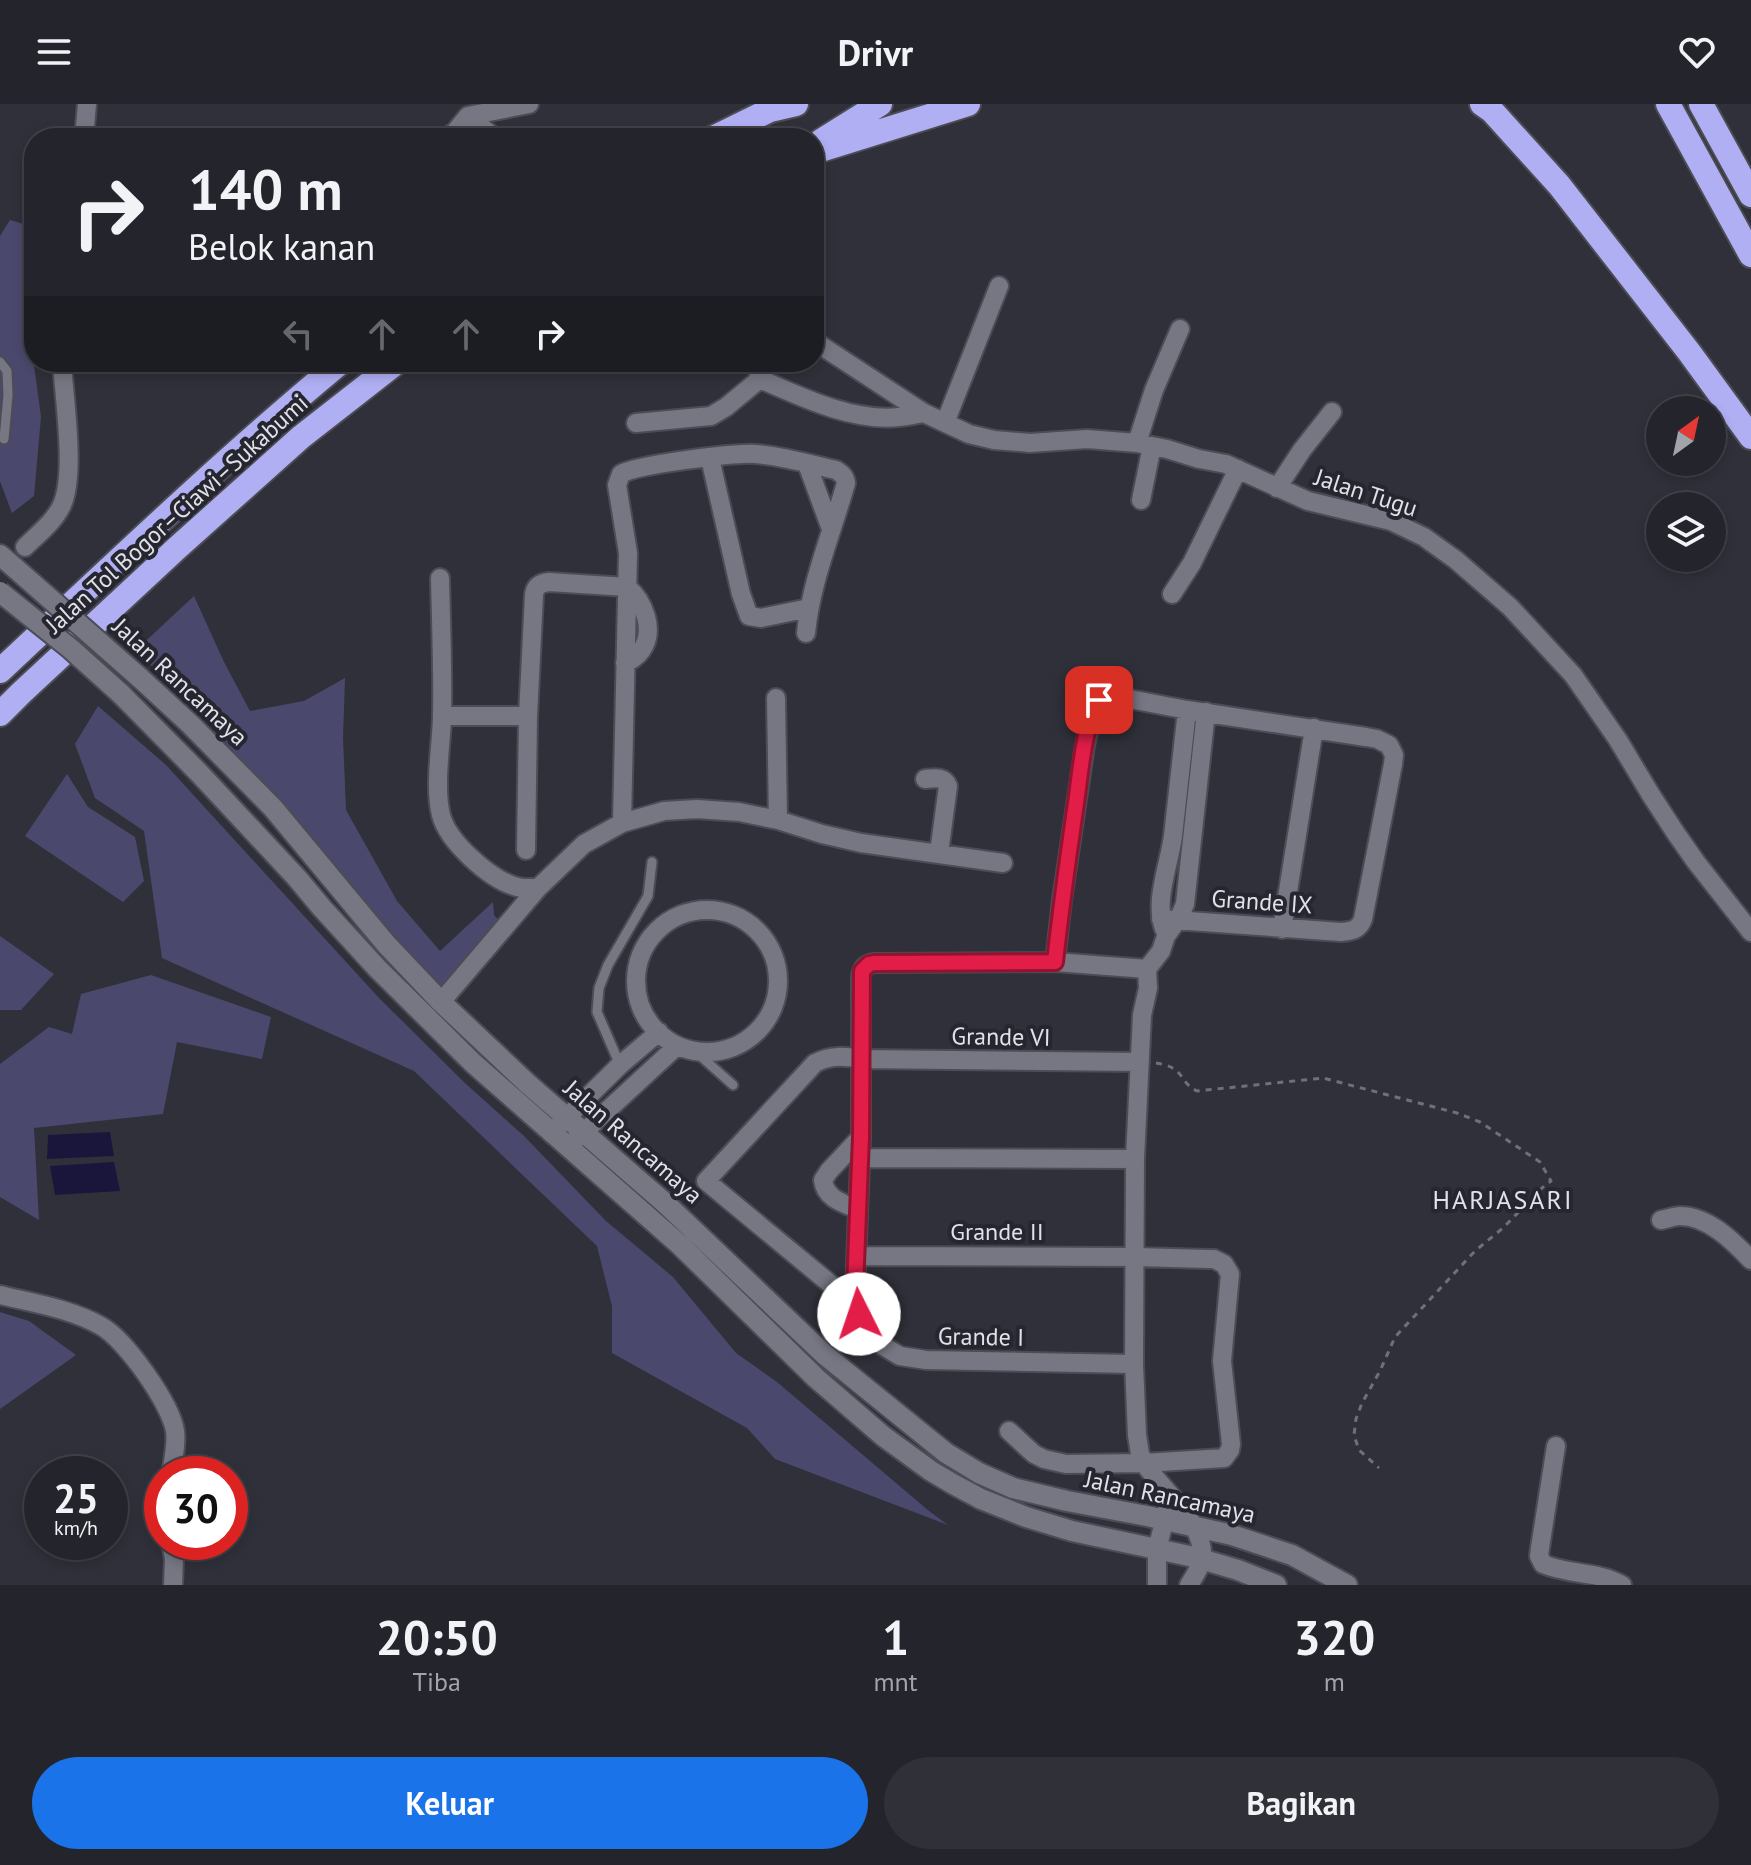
<!DOCTYPE html>
<html lang="id">
<head>
<meta charset="utf-8">
<style>
	:root { --surface:#24242c; --page:#303038; --text:#f1f3f6; --muted:#a3a4a9; --line:#414148; --accent:#1a73e8 }
	body { margin:0; font-family:"PT Sans",sans-serif; background:var(--page); color:var(--text); height:100vh; display:flex; flex-direction:column; font-size:30px; white-space:nowrap }
	* { box-sizing:border-box; margin:0 }
	p { font-size:26px; color:var(--muted) }
	.icon { flex:none; width:44px; height:44px; fill:none; stroke:currentColor; stroke-width:2; stroke-linecap:round; stroke-linejoin:round }
	.map { position:relative; height:1481px; overflow:hidden }
	.drawer { display:flex; flex-direction:column; background:var(--surface); flex:1 }
	.drawer>* { flex:none }
	.hud { position:absolute; left:24px; top:24px; width:800px; height:244px; border-radius:32px; box-shadow:0 4px 12px #0003,0 0 0 2px var(--line); background:#24242c; color:var(--text); overflow:hidden }
	.needle { width:52px; rotate:33deg }
	.fabs { position:absolute; left:1646px; top:292px; display:grid; gap:16px }
	.fabs a { display:grid; place-items:center; width:80px; height:80px; border-radius:50%; background:var(--surface); box-shadow:0 4px 12px #0003,0 0 0 2px var(--line); font-size:40px }
	.speed { position:absolute; left:24px; top:1352px; display:flex; gap:16px; font-size:40px; font-weight:700; text-align:center }
	.speed>* { display:grid; place-content:center; width:104px; height:104px; border-radius:50%; background:var(--surface); box-shadow:0 4px 12px #0003,0 0 0 2px var(--line); line-height:1 }
	.speed small { font-size:20px; font-weight:400 }
	.speed .limit { border:12px solid #d22; background:#fff; color:#111 }
	.pin { position:absolute; display:grid; place-items:center; width:68px; height:68px; color:#fff; margin:-34px; border-radius:16px; box-shadow:0 4px 12px #0006 }
	.me { position:absolute; width:88px; margin:-44px; rotate:356deg; stroke-linejoin:round; filter:drop-shadow(0 0 6px #0008) }
	.turn { display:flex; align-items:center; gap:28px; height:168px; padding:0 32px; font-size:36px }
	.turn .icon { width:104px; height:104px; stroke-width:2.5 }
	.turn b { display:block; font-size:56px; line-height:68px }
	.lanes { display:flex; align-items:center; height:76px; padding:0 32px; background:#0003; justify-content:center; gap:40px; direction:ltr }
	.lanes .off { opacity:.35 }
	.eta { display:flex; justify-content:space-evenly; align-items:center; height:136px; text-align:center }
	.eta b { font-size:48px; font-weight:700; line-height:56px }
	.button { display:flex; gap:16px; margin-top:auto; padding:16px 32px }
	.button a { flex:1; height:92px; border-radius:48px; background:var(--accent); color:#fff; font-size:32px; font-weight:700; line-height:92px; text-align:center }
	.button a+a { background:var(--page); color:var(--text) }
	header { display:flex; justify-content:space-between; align-items:center; height:104px; padding:0 32px; background:var(--surface); font-size:36px; font-weight:700 }
	.map>svg:first-child { display:block }
	.green { fill:#4a496d }
	.water { fill:#1a163b }
	.lines { fill:none; stroke-linecap:round; stroke-linejoin:round }
	.service-casing { stroke:#4c4c55; stroke-width:13 }
	.minor-casing { stroke:#4c4c55; stroke-width:22 }
	.tertiary-casing { stroke:#4c4c55; stroke-width:24 }
	.motorway-casing { stroke:#4c4c55; stroke-width:28 }
	.path { stroke:#707079; stroke-width:3; stroke-dasharray:6 6; stroke-linecap:butt }
	.service { stroke:#777784; stroke-width:9 }
	.minor { stroke:#777784; stroke-width:18 }
	.tertiary { stroke:#777784; stroke-width:20 }
	.motorway { stroke:#b0aff4; stroke-width:24 }
	.tertiary-bridge-casing { stroke:#4c4c55; stroke-width:24; stroke-linecap:butt }
	.tertiary-bridge { stroke:#777784; stroke-width:20 }
	.route-casing { stroke:#92132f; stroke-width:20 }
	.route { stroke:#e11d48; stroke-width:14 }
	.labels { text-anchor:middle; stroke-width:8; stroke-linejoin:round; paint-order:stroke }
	.street-label { font-size:24px; fill:#e1e1e8; stroke:#262630 }
	.neighbourhood-label { font-size:26px; letter-spacing:2px; fill:#e1e1e8; stroke:#262630 }
</style>
</head>
<body>
<header><svg class="icon" aria-label="menu" viewBox="0 0 24 24"><path d="M4 6h16M4 12h16M4 18h16"/></svg>Drivr<svg class="icon" aria-label="heart" viewBox="0 0 24 24"><path d="M12 20l-8-8c-3-5 5-10 8-4 3-6 11-1 8 4z"/></svg></header>
<div class="map">
<svg width="1751" height="1481" viewBox="0 0 1751 1481">
	<rect width="100%" height="100%" fill="#30303a"/>
	<path class="green" d="M10,116L33,123L27,209L41,313L34,392L12,409L0,377V132Z
		M194,492L224,558L250,607L304,597L345,574L343,634L346,706L397,797L440,847L493,798L494,811L502,820L441,885L212,623L136,546Z
		M98,602L166,661L379,894L466,980L524,1032L606,1117L673,1173L736,1249L777,1278L929,1407L948,1421L775,1355L747,1324L612,1249V1202L597,1142L414,967L162,854L144,727L95,694L75,640Z
		M67,670L88,703L135,733L144,777L123,798L25,732Z
		M0,832L54,870L21,906H0Z
		M151,871L271,913L262,955L177,938L163,1010L34,1024L39,1116L0,1093V960L49,923L72,930L81,890Z
		M0,1208L29,1217L76,1251L0,1305Z"/>
	<path class="water" d="M110,1028L114,1052L47,1055L48,1031Z
		M114,1058L120,1087L55,1091L50,1062Z"/>
	<g class="lines">
		<g class="service-casing">
			<path id="service" d="M0,258L7,267L8,291L4,335
				M696,948L733,981
				M620,961L597,908L599,884L608,861L648,792L652,758"/>
		</g>
		<g class="minor-casing">
			<path id="minor" d="M468,12L495,34
				M84,34L87,0
				M400,34H401
				M446,34L455,28L468,12L529,0
				M814,237L924,309L969,330L994,336L1030,339L1087,335L1137,339L1167,345L1199,355L1226,360L1308,397L1391,417L1424,433L1456,456L1510,503L1573,571L1618,636L1651,691L1675,728L1696,758L1751,828
				M760,275C801,293 853,318 899,313C907,313 916,310 924,309
				M636,319L711,312L726,303L760,275L756,258
				M945,319L999,182
				M1137,339L1154,286L1180,225
				M710,354L741,490L749,512L761,514L809,504
				M807,360L831,425
				M1277,384L1302,346L1332,308
				M1141,396L1152,342
				M25,443C38,430 54,418 62,401C76,369 64,294 62,258
				M440,474C441,520 443,567 442,614C441,644 434,682 441,711C448,738 489,774 514,782C522,785 530,784 538,784
				M1172,490L1192,459L1238,365
				M776,594L778,716
				M442,612H528
				M925,675C934,674 944,672 948,682L939,749
				M622,719L628,449L617,381L621,370C635,361 737,348 756,350C782,352 810,360 836,366C842,370 845,372 846,379C832,429 811,477 806,529
				M526,746L528,612L534,491C535,482 540,479 549,478L627,483C644,497 656,527 641,547C637,553 631,556 625,559
				M636 877a71 71 0 1 1 142 0a71 71 0 1 1-142 0Z
				M1164,825C1154,796 1169,762 1173,732C1178,690 1182,648 1187,606
				M1282,825L1314,624
				M1055,858L1062,796L1085,641L1094,604L1103,594L1114,592L1187,606L1366,633L1377,635L1389,641L1394,651L1393,660L1363,815C1359,826 1352,827 1341,828L1161,815
				M441,898L538,784L584,740L622,719L664,707L697,705L739,708L778,716L822,730L861,739L1003,759
				M551,1029L620,961L659,928
				M573,1038L677,942
				M860,1054L1135,1055
				M857,1105C842,1099 825,1094 823,1076L829,1067L861,1033
				M1661,1116C1667,1115 1674,1112 1680,1112C1708,1112 1733,1137 1751,1156
				M857,1152L1136,1153L1208,1155H1214L1224,1160L1230,1170L1222,1257L1231,1340L1230,1346L1224,1354L1144,1359L1066,1360L1044,1355L1034,1350L1009,1327
				M0,1191C33,1199 71,1205 101,1222C125,1235 171,1300 175,1327C177,1341 173,1356 171,1370
				M857,1202L706,1077L815,959C831,951 844,952 861,955L1140,958
				M1134,1260L926,1256L900,1252L880,1240L864,1222L857,1202L855,1185L861,1033V873C862,864 865,860 875,859L1055,858L1147,865
				M1556,1342L1540,1444L1539,1452L1543,1460C1569,1471 1598,1467 1622,1481
				M171,1438L174,1455L173,1481
				M1157,1481V1445L1168,1403
				M1189,1481C1193,1474 1199,1466 1201,1458C1210,1424 1161,1385 1144,1359L1140,1350L1137,1331L1134,1260L1135,1055L1142,911L1148,884L1147,865L1161,847L1166,832L1180,812L1185,800L1206,608"/>
		</g>
		<g class="tertiary-casing">
			<path id="tertiary" d="M0,451L15,464
				M140,574L190,620L273,704L386,840L441,898L528,980L666,1100L825,1251L946,1349L979,1369L1013,1384L1067,1397L1147,1412L1232,1431L1292,1451L1347,1481
				M121,590L200,670L297,774L322,804L377,864L473,959L680,1141L816,1274L883,1332L931,1367L953,1380L981,1395L1026,1413L1072,1427L1194,1453L1238,1466L1276,1481"/>
		</g>
		<g class="motorway-casing">
			<path id="motorway" d="M1482,0L1492,7L1559,81L1689,248L1751,333
				M1668,0L1751,151
				M1701,0L1751,91
				M713,34L770,6L796,0
				M821,37L880,0
				M814,48L968,0
				M0,567C112,462 223,356 341,258
				M0,610L21,589L177,444L301,333L397,258"/>
		</g>
		<path class="path" d="M1156,959C1187,964 1177,977 1197,987L1323,974L1457,1009L1480,1018L1540,1058L1551,1077L1542,1084L1503,1124L1475,1147L1395,1233L1380,1267L1362,1299L1356,1315L1354,1331L1359,1346L1379,1364"/>
		<use href="#service" class="service"/>
		<use href="#minor" class="minor"/>
		<use href="#tertiary" class="tertiary"/>
		<use href="#motorway" class="motorway"/>
		<g class="tertiary-bridge-casing">
			<path id="tertiary-bridge" d="M15,464L140,574
				M0,488L71,545L121,590"/>
		</g>
		<use href="#tertiary-bridge" class="tertiary-bridge"/>
	</g>
	<g class="lines">
		<g class="route-casing">
			<path id="route" d="M859,1210L855,1185L861,1033L862,867L869,860L875,859L1055,858C1061,802 1069,747 1077,692C1081,663 1084,622 1099,596"/>
		</g>
		<use href="#route" class="route"/>
	</g>
	<g class="labels">
		<g class="street-label">
			<text transform="translate(1366 389) rotate(18)" y="8">Jalan Tugu</text>
			<text transform="translate(177 410) rotate(-42)" y="8">Jalan Tol Bogor–Ciawi–Sukabumi</text>
			<text transform="translate(180 578) rotate(43)" y="8">Jalan Rancamaya</text>
			<text transform="translate(1262 798) rotate(4)" y="8">Grande IX</text>
			<text transform="translate(1001 933) rotate(1)" y="8">Grande VI</text>
			<text transform="translate(633 1038) rotate(41)" y="8">Jalan Rancamaya</text>
			<text x="997" y="1136">Grande II</text>
			<text transform="translate(981 1233) rotate(1)" y="8">Grande I</text>
			<text transform="translate(1170 1393) rotate(12)" y="8">Jalan Rancamaya</text>
		</g>
		<g class="neighbourhood-label">
			<text x="1503" y="1105">HARJASARI</text>
		</g>
	</g>
</svg>
<div class="fabs">
<a><svg class="needle" viewBox="-14 -14 28 28"><path d="M0-13l5 13h-10z" fill="#e53935"/><path d="M0 13l5-13h-10z" fill="#a3a4a9"/></svg></a>
<a><svg class="icon" aria-label="layers" viewBox="0 0 24 24"><path d="M12 4l9 5-9 5-9-5zM3 14l9 5 9-5"/></svg></a>
</div>
<div class="speed"><div>25<small>km/h</small></div><div class="limit">30</div></div>
<div class="pin" style="left:1099px;top:596px;background:#d93025"><svg class="icon" aria-label="arrive" viewBox="0 0 24 24"><path d="M6 21V4h12l-3 4 3 4H6"/></svg></div>
<svg class="me" style="left:859px;top:1210px" viewBox="-20 -20 40 40"><circle r="19" fill="#fff"/><path d="M0-13L10 11 0 6-10 11z" fill="#e11d48"/></svg>
<div class="hud">
<div class="turn"><svg class="icon" aria-label="right" viewBox="0 0 24 24"><path d="M7 20v-9h11M14 6l5 5-5 5"/></svg><div><b>140 m</b>Belok kanan</div></div>
<div class="lanes"><svg class="icon off" aria-label="left" viewBox="0 0 24 24"><path d="M17 20v-9H6M10 6l-5 5 5 5"/></svg><svg class="icon off" aria-label="ahead" viewBox="0 0 24 24"><path d="M12 20V5M6 11l6-6 6 6"/></svg><svg class="icon off" aria-label="ahead" viewBox="0 0 24 24"><path d="M12 20V5M6 11l6-6 6 6"/></svg><svg class="icon" aria-label="right" viewBox="0 0 24 24"><path d="M7 20v-9h11M14 6l5 5-5 5"/></svg></div>
</div>
</div>
<section class="drawer">
<div class="eta">
<div><b>20:50</b><p>Tiba</p></div>
<div><b>1</b><p>mnt</p></div>
<div><b>320</b><p>m</p></div>
</div>
<div class="button"><a>Keluar</a><a>Bagikan</a></div>
</section>
</body>
</html>
